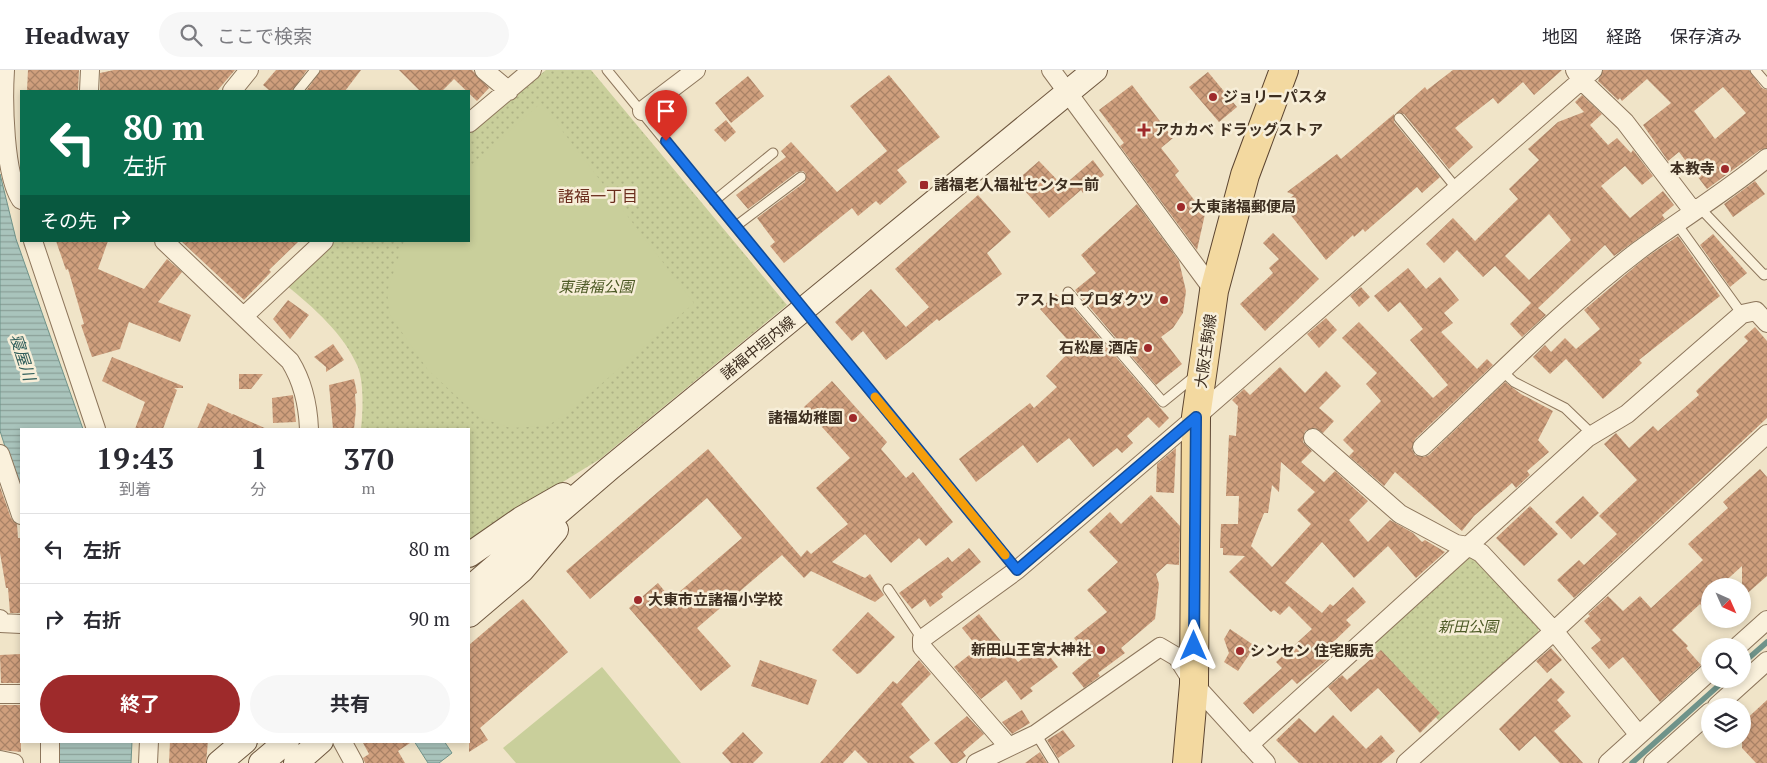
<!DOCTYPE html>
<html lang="ja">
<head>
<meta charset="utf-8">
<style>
	:root { --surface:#fff; --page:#f7f7f7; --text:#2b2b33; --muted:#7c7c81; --line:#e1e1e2; --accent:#9e2a2b }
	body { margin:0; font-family:"PT Serif","Noto Sans JP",serif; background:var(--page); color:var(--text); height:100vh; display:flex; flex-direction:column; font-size:19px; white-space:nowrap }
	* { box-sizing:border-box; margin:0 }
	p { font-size:16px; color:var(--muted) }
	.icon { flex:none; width:28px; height:28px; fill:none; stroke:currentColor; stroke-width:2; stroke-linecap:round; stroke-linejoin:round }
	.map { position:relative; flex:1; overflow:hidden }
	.panel { position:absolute; left:20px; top:358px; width:450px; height:315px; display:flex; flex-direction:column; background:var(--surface); border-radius:0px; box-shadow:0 2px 8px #0003 }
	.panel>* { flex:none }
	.hud { position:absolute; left:20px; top:20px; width:450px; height:152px; border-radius:0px; box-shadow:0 2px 8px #0003; background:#0b6e4f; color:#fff; overflow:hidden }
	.needle { width:32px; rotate:135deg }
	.controls { position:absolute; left:1701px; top:508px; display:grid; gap:10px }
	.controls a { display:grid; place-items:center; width:50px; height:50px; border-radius:50%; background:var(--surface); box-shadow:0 2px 8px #0003; font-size:25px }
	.pin { position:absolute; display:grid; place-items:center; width:42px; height:42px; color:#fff; margin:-51px -21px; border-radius:50% 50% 50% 0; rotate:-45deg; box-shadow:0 0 5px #0007 }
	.pin .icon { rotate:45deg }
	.me { position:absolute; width:55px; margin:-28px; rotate:0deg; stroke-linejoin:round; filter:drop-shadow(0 0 4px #0008) }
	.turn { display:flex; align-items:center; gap:18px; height:105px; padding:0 20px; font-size:22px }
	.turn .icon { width:65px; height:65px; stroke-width:2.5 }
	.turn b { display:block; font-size:35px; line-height:42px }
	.then { display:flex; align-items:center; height:48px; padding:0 20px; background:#0003; gap:10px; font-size:19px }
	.eta { display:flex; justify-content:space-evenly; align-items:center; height:85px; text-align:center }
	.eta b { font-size:30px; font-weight:700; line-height:35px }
	.cta { display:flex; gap:10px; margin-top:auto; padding:10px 20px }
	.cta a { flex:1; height:58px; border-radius:30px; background:var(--accent); color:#fff; font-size:20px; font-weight:700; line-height:58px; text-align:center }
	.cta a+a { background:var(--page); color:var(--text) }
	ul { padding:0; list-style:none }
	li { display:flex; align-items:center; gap:15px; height:70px; padding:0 20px; border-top:1px solid var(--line) }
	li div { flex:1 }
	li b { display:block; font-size:19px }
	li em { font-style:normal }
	header { display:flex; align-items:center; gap:30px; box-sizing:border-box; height:70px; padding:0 25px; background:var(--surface); border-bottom:1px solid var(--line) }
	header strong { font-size:24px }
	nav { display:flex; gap:28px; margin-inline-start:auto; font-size:18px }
	.search { width:350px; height:45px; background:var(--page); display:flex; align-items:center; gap:12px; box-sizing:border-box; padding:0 18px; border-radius:28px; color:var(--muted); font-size:19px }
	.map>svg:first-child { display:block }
	.park { fill:url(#park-dots) }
	.pitch { fill:#c9cf9b }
	.water { fill:url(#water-rules); stroke:#6f938a }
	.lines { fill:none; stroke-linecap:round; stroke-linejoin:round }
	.stream { stroke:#6f938a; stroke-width:5.5 }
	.building { fill:url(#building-cross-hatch); fill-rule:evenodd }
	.lane-casing { stroke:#8d765c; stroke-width:11 }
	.street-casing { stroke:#8d765c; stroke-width:20 }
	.secondary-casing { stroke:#6f573f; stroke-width:26 }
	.primary-casing { stroke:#5b4430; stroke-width:30 }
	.lane { stroke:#faf1dc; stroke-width:9 }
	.street { stroke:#faf1dc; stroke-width:18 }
	.secondary { stroke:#faf1dc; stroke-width:24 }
	.primary { stroke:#f3d9a0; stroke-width:28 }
	.route-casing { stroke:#114b97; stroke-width:12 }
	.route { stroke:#1a73e8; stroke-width:9 }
	.slow { stroke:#f59e0b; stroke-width:9 }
	.poi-dot { fill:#9e2a2b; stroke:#f7eed8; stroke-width:2 }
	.labels { text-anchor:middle; stroke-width:5; stroke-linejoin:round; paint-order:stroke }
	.poi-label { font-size:15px; font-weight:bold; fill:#3d2e20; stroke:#f7eed8; text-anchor:start }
	.park-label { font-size:15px; font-style:italic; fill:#4d5a26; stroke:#f7eed8 }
	.street-label { font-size:15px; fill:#3d2e20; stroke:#f7eed8 }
	.neighbourhood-label { font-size:16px; fill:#6b2e1e; stroke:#f7eed8 }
	.water-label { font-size:16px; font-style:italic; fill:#2f5d5a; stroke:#f7eed8 }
</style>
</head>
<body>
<header>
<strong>Headway</strong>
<div class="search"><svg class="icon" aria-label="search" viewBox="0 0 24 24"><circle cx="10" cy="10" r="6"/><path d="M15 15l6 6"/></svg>ここで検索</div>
<nav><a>地図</a><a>経路</a><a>保存済み</a></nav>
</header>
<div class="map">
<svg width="1767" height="693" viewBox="0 0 1767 693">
	<defs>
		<pattern id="park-dots" width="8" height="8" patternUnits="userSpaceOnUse" patternTransform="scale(1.25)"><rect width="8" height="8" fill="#c9cf9b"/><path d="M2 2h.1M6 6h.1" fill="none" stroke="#aeb285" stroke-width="1.8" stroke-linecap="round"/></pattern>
		<pattern id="water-rules" width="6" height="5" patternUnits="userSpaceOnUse" patternTransform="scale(1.25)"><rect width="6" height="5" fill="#a9c4bc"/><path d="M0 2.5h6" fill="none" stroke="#8ba098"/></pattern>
		<pattern id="building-cross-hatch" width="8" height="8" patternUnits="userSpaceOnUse" patternTransform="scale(1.25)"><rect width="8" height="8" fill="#cf9f7d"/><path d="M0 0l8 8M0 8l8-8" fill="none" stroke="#a98266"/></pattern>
	</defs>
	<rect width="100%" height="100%" fill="#f0e4c8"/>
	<path class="park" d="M546,0H591L787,235L600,389L469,470V359H361C363,342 364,313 358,297C344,264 313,237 286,215L335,171H469V62Z
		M1476,486L1540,554L1537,567L1441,653L1371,575L1463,487Z"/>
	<path class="pitch" d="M541,33L694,233L568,343L547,356L510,358L479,347L428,300L390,245L387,222L404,171H469V97Z
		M602,597L681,693H516L503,678Z"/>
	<path class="water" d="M0,104L16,169L83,359H21V426L0,361Z
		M55,671H132L131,693H54Z
		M414,671H444L452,683L439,693H428Z"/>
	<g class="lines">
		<path class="stream" d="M1742,594L1767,572
			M1632,693L1726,609"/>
	</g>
	<path class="building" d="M28,0H79L78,21H27Z
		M114,0H235L217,21H100V3Z
		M276,0H307L292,21H270L263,15Z
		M321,0H361L345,21H306Z
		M399,0H472L489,18L477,31L454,9L442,21H420Z
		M1453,0H1562L1534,25L1523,12L1498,34L1493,28L1455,58L1473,77L1449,99L1404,44L1396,43L1425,17L1427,20Z
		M1603,0H1749L1762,18L1767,20V78L1760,80L1707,119L1679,82L1668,91L1643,55L1671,33L1647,9L1622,31L1620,28L1618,30L1598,11ZM1723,17L1746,43L1715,69L1694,41Z
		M1208,2L1237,37L1219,52L1189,17Z
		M889,5L940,67L897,100L907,112L880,135L876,131L858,146L852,138L784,193L770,176L775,172L757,148L805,112L806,104L803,101L797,102L748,139L736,125L786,87L781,81L791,72L837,122L887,81L850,36Z
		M748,6L764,26L731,53L715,33Z
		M1132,15L1173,68L1161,78L1179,101L1175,105L1205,144L1197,180L1120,76L1124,73L1099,40Z
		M1582,25L1602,44L1590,55L1608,75L1617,68L1631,83L1633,80L1653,106L1642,115L1625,96L1601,116L1630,148L1663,121L1674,135L1662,145L1665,149L1614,186L1605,175L1538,238L1546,245L1522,267L1510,254L1531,233L1495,196L1483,207L1457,180L1444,193L1426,174L1453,148L1475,171L1518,129L1509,119L1539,90L1528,79L1558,52L1584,42L1575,32ZM1549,144L1571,170L1529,210L1505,186Z
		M1394,44V52L1440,107L1422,123L1417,117L1365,162L1363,159L1354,167L1353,165L1326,190L1282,134L1294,125L1287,122L1337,84L1341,89Z
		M726,50L736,62L725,72L714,60Z
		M1093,90L1104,105L1083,123L1081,120L1049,148L1016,111L1039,91L1063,116Z
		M1755,111L1765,124L1733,147L1724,134Z
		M978,125L1011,162L987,183L1002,204L939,251L937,249L915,267L906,257L929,237L895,199Z
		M1137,134L1179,191L1186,221L1183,243L1173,258L1161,267L1182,294L1156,315L1075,220L1096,203L1081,185Z
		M1273,163L1319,209L1265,261L1240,234L1273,203L1269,198L1279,189L1263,173Z
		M1713,164L1747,203L1730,217L1700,175Z
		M1678,166L1720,226L1639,290L1642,293L1603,329L1566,289L1550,304L1533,287L1545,275L1551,282L1565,268L1576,279L1600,259L1584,240L1644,189Z
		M56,171H108L98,199L144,219L167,189L182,202L158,232L191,245L180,272L129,252L120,279L92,287L81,255L84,254L68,199L66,200Z
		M181,171H299L269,200L271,202L244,230Z
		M1408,198L1426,219L1440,207L1459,230L1444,243L1453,253L1441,262L1477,299L1487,289L1493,295L1415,369L1412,379L1415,385L1424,387L1429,385L1505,312L1521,324L1553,341L1538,370L1549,382L1527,401L1530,405L1516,418L1512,413L1474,446L1462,461L1395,402L1384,416L1349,386L1354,381L1343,370L1381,331L1366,314L1377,303L1342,268L1359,252L1433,328L1448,315L1410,270L1423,259L1400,232L1388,242L1374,226Z
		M1361,217L1370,227L1359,237L1350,226Z
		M871,219L915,267L886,290L863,261L852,271L835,252Z
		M1056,224L1062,230L1065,228L1169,348L1159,358L1148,347L1127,366L1133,373L1122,383L1117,378L1093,397L1069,368L1037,393L1023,375L976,412L959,389L1030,333L1034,338L1057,317L1046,306L1074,277L1040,239Z
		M288,230L309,245L290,269L273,249Z
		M1326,248L1337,260L1319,278L1307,264Z
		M1755,257L1767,271V348L1574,528L1557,510L1579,490L1584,495L1617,464L1599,446L1637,410L1604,374L1616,363L1629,378L1653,356L1658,361L1699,325L1696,321L1748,271L1744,267Z
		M333,274L344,290L326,302V297L314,287Z
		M112,287L183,316V318H174L177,320L163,359H135L145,332L102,311Z
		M1280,297L1305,323L1326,301L1341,316L1319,338L1334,351L1323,363L1315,358L1305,361L1303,372L1312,381L1301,392L1324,412L1335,401L1368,431L1349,450L1368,472L1390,450L1413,463L1422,472L1425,470L1445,482L1416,508L1388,476L1354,508L1322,472L1285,513L1322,543L1330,534L1333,536L1353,517L1366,532L1346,550L1351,555L1322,583L1328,589L1297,614L1292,609L1253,644L1243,633L1282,598L1276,592L1312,559L1289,536L1280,545L1274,540L1271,542L1229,502L1245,486L1223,485V478H1220L1221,454H1238L1239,426H1226L1229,365L1236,366L1238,336L1232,330L1244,319L1250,325ZM1281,392L1315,422L1297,440L1311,454L1272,497L1251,476L1264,443H1268L1272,415L1279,422Z
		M239,304H263L251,319H239Z
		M354,309L357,323L355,324L356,339L354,359H333L329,315Z
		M832,311L887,372L881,379L906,408L913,402L953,452L926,476L919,468L891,493L865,464L832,492L865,508L870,504L884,525L875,532L811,501L804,508L782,485L697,558L731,596L701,621L629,538L658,513L671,529L742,468L707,428L590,529L566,501L708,379L801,487L807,480L811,484L848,454L816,418L850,388L804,337Z
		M293,325L296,352L273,353L272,328Z
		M208,333L232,344L230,346L233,344L267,359H197Z
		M1176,378L1174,423L1156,422L1157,394Z
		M1760,399L1767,407V506L1742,528V496L1720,516H1710V545L1700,534L1672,560L1688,576L1686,578L1701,595L1660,632L1623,587L1609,599L1591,578L1601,570L1584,551L1590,546L1588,544L1608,526L1623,541L1640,526L1651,538L1703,490L1688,474L1728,438L1723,432Z
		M0,417L11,448L17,454L18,468H21V543H10L8,518H6L0,483Z
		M1151,425L1180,456L1179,495L1167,494L1156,504L1159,514L1155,549L1121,578L1125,583L1098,603L1100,606L1084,618L1072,603L1090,588L1074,568L1107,542L1087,520L1118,492L1089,462L1110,442L1121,454Z
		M1583,426L1599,443L1571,469L1555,452Z
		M1530,436L1558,464L1524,496L1496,468Z
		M969,478L981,492L941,524L943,527L930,537L925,529L912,539L899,523L948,487L952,492Z
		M523,529L568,582L480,658L488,670L469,682V575Z
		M868,542L895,567L860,603L857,604L832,580Z
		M979,544L1018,592L1041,575L1058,597L1030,618L1033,621L1021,630L1006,610L981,629L954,597L978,578L962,558Z
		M1230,559L1255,576L1238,601L1224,592L1229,583L1224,569Z
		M1551,578L1562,590L1547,603L1536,591Z
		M1381,580L1440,643L1420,663L1378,618L1351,642L1328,617L1342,605L1347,610Z
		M21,584V613H1L0,585Z
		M760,590L817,610L808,635L751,616Z
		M919,590L931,604L901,634L930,670L909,687L915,693H868L855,680L843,693H820L893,611L897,614Z
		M1551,608L1565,622L1557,630L1571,646L1554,661L1583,693H1560L1535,666L1519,681L1499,659Z
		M1767,630V693H1756L1742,678V653Z
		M0,635H21V682L0,680Z
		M1022,640L1030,653L1012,664L1002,652Z
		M1333,645L1366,679L1381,665L1395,681L1381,693H1299L1276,670L1299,648L1315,663Z
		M967,646L984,664L963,682L966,686L957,693H951L934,673Z
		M1063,660L1075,676L1058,688L1047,670Z
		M743,662L763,683L753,693H731L722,683Z
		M170,671H208L206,693H169Z
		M362,671H413L398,681L405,693H365L363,688L369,684Z
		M1040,682L1047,693H1025Z"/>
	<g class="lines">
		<g class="lane-casing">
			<path id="lane" d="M607,0L1017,500
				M1755,0L1767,14
				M298,21L315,0
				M1399,48L1457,119
				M714,131L773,83
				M1699,137L1764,205L1767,204
				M1677,154L1742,244
				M736,156L801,107
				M1068,222L1163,332L1195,306
				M1502,301L1514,312L1565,338L1593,365
				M888,519L922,569
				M1036,664L1054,693"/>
		</g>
		<g class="street-casing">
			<path id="street" d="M5,0C3,31 4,105 21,130
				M484,0L509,21
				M1051,0L1214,221
				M1575,0L1581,10L1625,52L1693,141
				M89,21L90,0
				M232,21L249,0
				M642,41L696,0
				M469,53L532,0
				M33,171L96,359
				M164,171L290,291C303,312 308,334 309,359
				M244,246L324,171
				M1313,368L1400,444L1456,474L1468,476L1481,483L1554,561L1639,665
				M1422,377C1493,311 1561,240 1638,181C1681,149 1726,122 1767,88
				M0,384L21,445
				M0,549V553L21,554
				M1738,576L1767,550
				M0,624H21
				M1717,636L1767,591
				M342,671L354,693
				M1249,675L1587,368L1627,344L1742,244L1756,241L1767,253
				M1008,676L922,577V569L1017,500L1196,347L1593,0
				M0,690L14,693
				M50,693V671
				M148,693L149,671
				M976,693L1036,664L1160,577L1177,587L1194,614L1266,693
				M1406,693L1554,561L1767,364
				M1608,693L1710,601
				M1653,693L1710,642"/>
		</g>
		<g class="secondary-casing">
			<path id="secondary" d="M469,485L521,449L563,425
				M469,519L610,398L1095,0
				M469,545L522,500L556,460
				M219,693L245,671
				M261,693L287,671
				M296,693L321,671"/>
		</g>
		<g class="primary-casing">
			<path id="primary" d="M1187,693L1194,614L1196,347L1214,221L1245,105L1284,0"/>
		</g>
		<use href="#lane" class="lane"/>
		<use href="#street" class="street"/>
		<use href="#secondary" class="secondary"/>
		<use href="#primary" class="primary"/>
	</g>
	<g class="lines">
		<g class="route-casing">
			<path id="route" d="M666,71L1017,500L1196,347L1194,576"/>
		</g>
		<use href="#route" class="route"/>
		<path class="slow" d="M875,327L1005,485"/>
	</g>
	<g class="poi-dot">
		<circle cx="1213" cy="27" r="5"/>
		<path d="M1141.5 52.5h5v5h5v5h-5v5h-5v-5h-5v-5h5z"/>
		<circle cx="1725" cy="99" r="5"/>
		<rect x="919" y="110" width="10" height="10" rx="2.5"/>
		<circle cx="1181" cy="137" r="5"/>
		<circle cx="1164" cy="230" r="5"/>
		<circle cx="1148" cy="278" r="5"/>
		<circle cx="853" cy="348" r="5"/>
		<circle cx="638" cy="530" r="5"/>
		<circle cx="1101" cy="580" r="5"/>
		<circle cx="1240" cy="581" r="5"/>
	</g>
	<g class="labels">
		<g class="poi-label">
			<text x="1223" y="32">ジョリーパスタ</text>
			<text x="1154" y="65">アカカベ ドラッグストア</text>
			<text x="1715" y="104" text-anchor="end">本教寺</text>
			<text x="934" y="120">諸福老人福祉センター前</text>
			<text x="1191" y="142">大東諸福郵便局</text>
			<text x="1154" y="235" text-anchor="end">アストロ プロダクツ</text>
			<text x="1138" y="283" text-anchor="end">石松屋 酒店</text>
			<text x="843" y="353" text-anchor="end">諸福幼稚園</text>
			<text x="648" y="535">大東市立諸福小学校</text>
			<text x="1091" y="585" text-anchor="end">新田山王宮大神社</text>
			<text x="1250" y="586">シンセン 住宅販売</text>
		</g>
		<g class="park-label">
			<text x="596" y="222">東諸福公園</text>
			<text x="1468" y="562">新田公園</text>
		</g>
		<g class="street-label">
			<text transform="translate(758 278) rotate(-39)" y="5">諸福中垣内線</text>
			<text transform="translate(1206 281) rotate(-82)" y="5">大阪生駒線</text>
		</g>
		<g class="neighbourhood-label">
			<text x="598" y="132">諸福一丁目</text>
		</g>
		<g class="water-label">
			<text transform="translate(23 287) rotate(72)" y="6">寝屋川</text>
		</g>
	</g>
</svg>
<div class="controls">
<a><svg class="needle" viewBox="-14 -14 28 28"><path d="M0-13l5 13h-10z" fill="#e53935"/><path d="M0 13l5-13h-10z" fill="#7c7c81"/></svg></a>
<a><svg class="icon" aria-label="search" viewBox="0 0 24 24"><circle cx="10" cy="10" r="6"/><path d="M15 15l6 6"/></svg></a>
<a><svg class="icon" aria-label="layers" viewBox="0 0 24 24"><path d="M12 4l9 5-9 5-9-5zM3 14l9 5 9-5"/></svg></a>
</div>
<div class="pin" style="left:666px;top:71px;background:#d93025"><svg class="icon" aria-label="arrive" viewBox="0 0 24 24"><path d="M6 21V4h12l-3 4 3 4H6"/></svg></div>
<svg class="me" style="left:1194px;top:576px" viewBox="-20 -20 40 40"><path d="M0-17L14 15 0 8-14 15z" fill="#1a73e8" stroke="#fff" stroke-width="4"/></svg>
<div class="hud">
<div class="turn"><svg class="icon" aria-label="left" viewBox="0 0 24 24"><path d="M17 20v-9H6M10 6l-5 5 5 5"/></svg><div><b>80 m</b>左折</div></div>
<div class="then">その先<svg class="icon" aria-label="right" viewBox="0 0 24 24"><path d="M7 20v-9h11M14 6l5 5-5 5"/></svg></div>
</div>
<section class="panel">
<div class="eta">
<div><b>19:43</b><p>到着</p></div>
<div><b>1</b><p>分</p></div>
<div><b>370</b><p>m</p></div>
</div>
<ul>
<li><svg class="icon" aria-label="left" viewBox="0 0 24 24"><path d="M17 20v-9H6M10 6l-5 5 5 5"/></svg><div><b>左折</b></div><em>80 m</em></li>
<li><svg class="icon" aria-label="right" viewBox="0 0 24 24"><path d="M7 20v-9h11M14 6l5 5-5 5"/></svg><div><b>右折</b></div><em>90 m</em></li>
</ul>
<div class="cta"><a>終了</a><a>共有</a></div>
</section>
</div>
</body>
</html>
